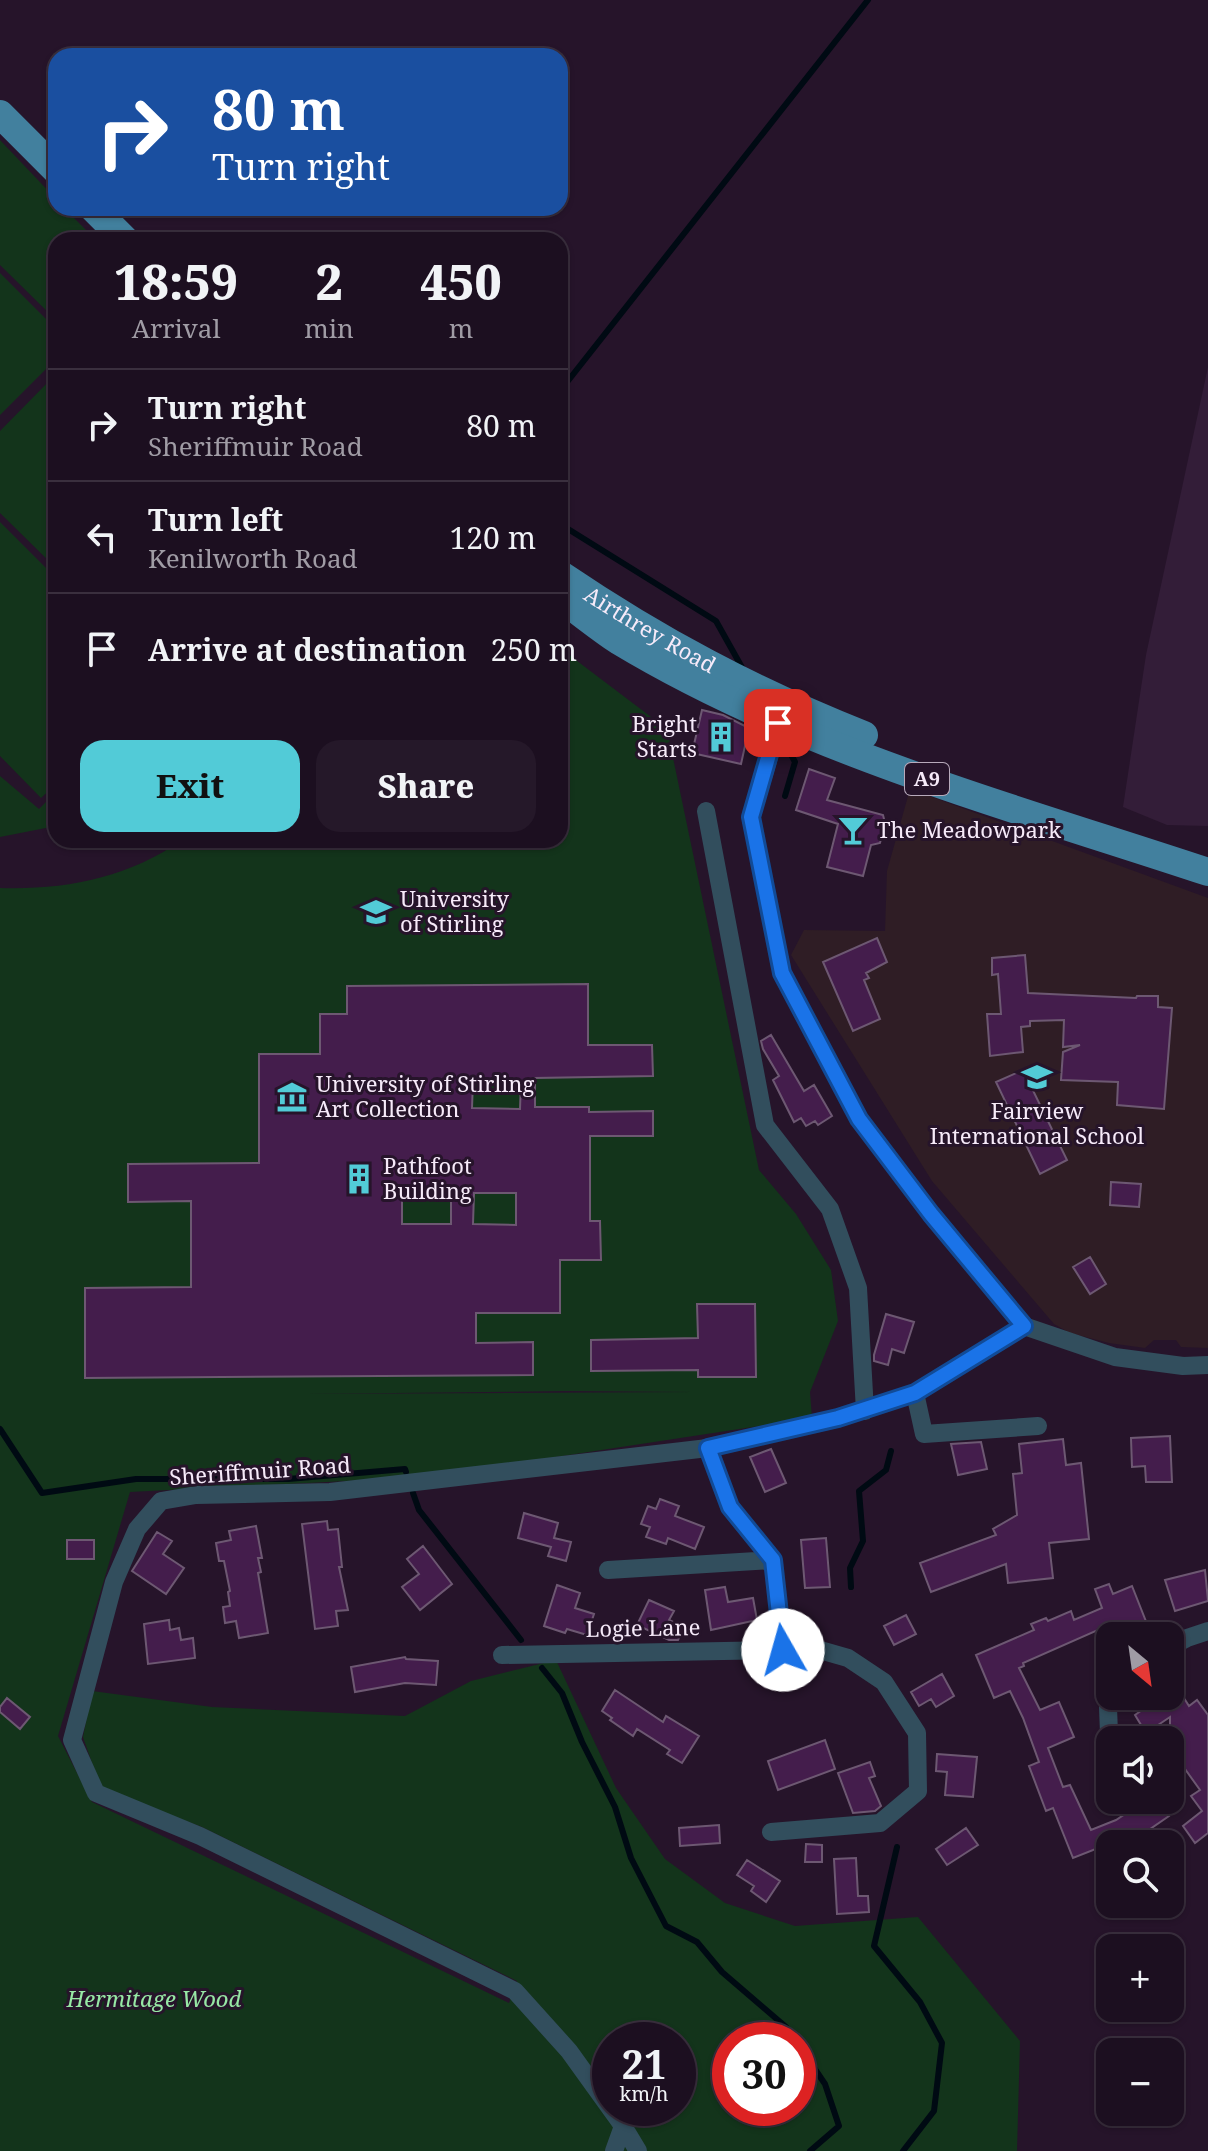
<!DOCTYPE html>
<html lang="en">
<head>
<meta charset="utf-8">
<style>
	:root { --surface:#1c0f20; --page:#251829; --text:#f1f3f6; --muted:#a09ca5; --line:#3a2f3e; --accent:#52cbd7 }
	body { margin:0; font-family:"Noto Serif",serif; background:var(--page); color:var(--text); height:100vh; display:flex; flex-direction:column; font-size:30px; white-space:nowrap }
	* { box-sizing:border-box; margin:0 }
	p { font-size:26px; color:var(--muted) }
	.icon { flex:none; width:44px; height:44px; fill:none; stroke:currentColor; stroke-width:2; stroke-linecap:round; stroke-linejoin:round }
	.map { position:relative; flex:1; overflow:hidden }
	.side { position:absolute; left:48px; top:232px; width:520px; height:616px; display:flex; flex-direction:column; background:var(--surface); border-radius:24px; box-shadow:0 2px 6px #0004,0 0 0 2px var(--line) }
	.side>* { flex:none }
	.banner { position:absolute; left:48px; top:48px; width:520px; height:168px; border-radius:24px; box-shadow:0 2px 6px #0004,0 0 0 2px var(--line); background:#1a4fa0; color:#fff; overflow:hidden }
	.needle { width:52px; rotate:151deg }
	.fabs { position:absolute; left:1096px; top:1622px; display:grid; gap:16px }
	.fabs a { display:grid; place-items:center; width:88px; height:88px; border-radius:16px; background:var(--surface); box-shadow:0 2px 6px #0004,0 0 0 2px var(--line); font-size:40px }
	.speed { position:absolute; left:592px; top:2022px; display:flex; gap:16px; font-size:40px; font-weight:700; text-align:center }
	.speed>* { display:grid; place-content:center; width:104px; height:104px; border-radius:50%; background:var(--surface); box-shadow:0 2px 6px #0004,0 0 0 2px var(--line); line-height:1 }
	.speed small { font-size:20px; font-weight:400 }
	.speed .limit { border:12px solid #d22; background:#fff; color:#111 }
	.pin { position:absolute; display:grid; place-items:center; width:68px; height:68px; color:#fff; margin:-34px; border-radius:16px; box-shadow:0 4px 12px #0006 }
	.me { position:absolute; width:88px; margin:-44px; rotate:353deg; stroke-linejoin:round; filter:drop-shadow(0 0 6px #0008) }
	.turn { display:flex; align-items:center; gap:28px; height:168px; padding:0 32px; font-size:36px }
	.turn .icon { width:104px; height:104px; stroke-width:2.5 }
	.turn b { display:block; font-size:56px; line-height:68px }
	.eta { display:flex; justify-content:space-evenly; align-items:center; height:136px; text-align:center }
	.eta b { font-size:48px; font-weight:800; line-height:56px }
	.primary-button { display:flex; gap:16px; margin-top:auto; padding:16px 32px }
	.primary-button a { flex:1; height:92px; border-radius:24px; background:var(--accent); color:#111; font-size:32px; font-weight:800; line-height:92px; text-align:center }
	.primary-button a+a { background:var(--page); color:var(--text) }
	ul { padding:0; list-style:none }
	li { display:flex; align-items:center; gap:24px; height:112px; padding:0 32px; border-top:2px solid var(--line) }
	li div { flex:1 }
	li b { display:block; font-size:30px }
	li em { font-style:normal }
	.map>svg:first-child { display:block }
	.built { fill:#331d38 }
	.education { fill:#2f1d25 }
	.green { fill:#13341b; fill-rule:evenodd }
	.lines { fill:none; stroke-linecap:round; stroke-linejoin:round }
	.stream { stroke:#000a13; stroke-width:6 }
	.building { fill:#441d4c; stroke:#6d5872; stroke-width:2; fill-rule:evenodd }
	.minor { stroke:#324e5d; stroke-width:18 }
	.primary { stroke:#42809e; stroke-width:28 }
	.route-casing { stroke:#114b97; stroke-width:20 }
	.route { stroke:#1a73e8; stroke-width:14 }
	.labels { text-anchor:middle; stroke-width:6; stroke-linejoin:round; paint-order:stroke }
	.shield { fill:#26142a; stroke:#b8aabb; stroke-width:2 }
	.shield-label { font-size:20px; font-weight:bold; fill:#f6eaf9 }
	.street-label { font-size:22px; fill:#f6eaf9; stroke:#26142a }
	.poi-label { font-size:22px; fill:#f6eaf9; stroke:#26142a; text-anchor:start }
	.park-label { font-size:22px; font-style:italic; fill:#97e8a5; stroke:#26142a }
</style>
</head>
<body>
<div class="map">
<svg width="1208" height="2151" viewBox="0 0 1208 2151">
	<rect width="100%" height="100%" fill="#26142a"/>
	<path class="built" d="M1208,367V826L1167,825L1123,807L1146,655Z"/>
	<path class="education" d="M910,789L1208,898V1348L1181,1347L1176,1340H1154L1145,1348L1109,1343L1070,1333L1054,1324L932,1181L791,955L804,930L885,931L887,871Z"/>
	<path class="green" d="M0,140L56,199V208H64L96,240H56V320L0,265Z
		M0,273L56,329V359L0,415Z
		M56,374V568L0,513V431Z
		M0,522L56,578V784L41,798L0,756Z
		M560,648L667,729L759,1170L796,1214L831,1270L838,1321L810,1392L812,1418L424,1477L130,1492L58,1736L92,1802L509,2003L517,1981L202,1827L101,1789L83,1737L92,1691L212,1707L405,1716L471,1681L556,1660L616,1788L665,1859L725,1903L795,1926L918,1917L1020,2041L1017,2151H0V888C65,890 128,878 182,840H560ZM567,1391L694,1392L304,1394ZM610,2040H678V2108H610ZM730,2040H798V2108H730Z
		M0,776L39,809L56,792V826L0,837Z"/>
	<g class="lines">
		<path class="stream" d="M560,391L868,0
			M560,524L716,621L744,671
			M785,796L795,762L787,747
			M0,1429L42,1493L136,1479H288L405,1469L406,1472
			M413,1493L419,1510L521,1640
			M851,1587L850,1568L863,1541L859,1491L886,1470L891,1451
			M542,1668L562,1693L582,1742L615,1807L631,1858L666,1926L697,1942L722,1972L786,2027L795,2040
			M897,1847L874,1946L920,2002L942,2043L934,2111L903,2151
			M798,2044L825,2084L839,2126L810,2151"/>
	</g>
	<path class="building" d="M702,710L723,715L749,728L741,764L692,753Z
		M809,769L835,778L827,800L883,815L885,823L880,843L871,845L863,876L827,867L838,824L796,810Z
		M877,938L887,962L866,973L869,978L864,980L880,1019L853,1031L823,962Z
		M1025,955L1028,993L1136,998L1137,996H1158V1007L1172,1008L1164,1109L1117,1105L1118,1082L1061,1080L1063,1052L1080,1045L1063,1047L1064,1020L1030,1021V1026L1021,1027L1023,1052L990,1056L987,1014H1001L998,974L992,975V958Z
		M588,984V1045H652L653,1076L535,1078V1107H589V1112L653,1111V1136H590V1221H600L601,1260H560V1313H476V1343L533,1342V1375L85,1378V1288L191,1287V1201L128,1202V1164L259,1163V1054H320V1014H347V986ZM473,1080L521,1081L520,1109L472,1108ZM474,1193H516V1225L473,1224ZM402,1196H451V1224H402Z
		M771,1035L804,1091L814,1085L832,1116L818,1125L815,1121L806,1126L801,1118L794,1122L773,1080L779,1076L763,1049L761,1041Z
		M1023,1070L1067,1160L1040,1174L996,1082Z
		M1111,1182L1141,1184L1139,1207L1110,1205Z
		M1090,1257L1106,1284L1090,1294L1073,1267Z
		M697,1304H755L756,1377H698V1370L591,1371V1340L698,1338Z
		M886,1314L914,1322L904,1353L892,1349L888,1365L874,1361V1355Z
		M1170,1436L1172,1482H1146L1145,1466L1132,1467L1131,1438Z
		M1063,1439L1066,1465L1081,1463L1089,1539L1049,1543L1053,1578L1008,1583L1006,1564L931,1592L920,1563L996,1535L993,1529L1017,1515L1013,1474L1022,1473L1019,1444Z
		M981,1442L987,1469L958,1475L951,1444Z
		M771,1449L786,1483L765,1492L750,1457Z
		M660,1499L679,1506L675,1516L704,1527L695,1549L668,1538L666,1544L646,1537L650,1527L641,1524L648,1506L656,1509Z
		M524,1513L558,1523L554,1538L571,1542L566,1561L548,1556L551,1547L518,1538Z
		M327,1521L328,1530L338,1529L342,1567H339L348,1610L336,1611L338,1626L315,1629L302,1524Z
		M256,1526L262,1558H258L261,1572L258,1573L268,1633L239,1638L236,1621L225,1623L223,1607L230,1606L228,1592L230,1591L224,1561H219L216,1543L231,1540L229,1531Z
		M157,1532L172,1541L163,1554L184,1568L166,1594L132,1571Z
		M826,1538L830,1587L805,1588L801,1540Z
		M67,1540H94V1559H67Z
		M423,1546L452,1584L420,1610L402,1587L419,1574L407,1559Z
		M1205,1570L1208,1601L1175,1611L1165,1580Z
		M1109,1584L1113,1594L1132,1586L1147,1624L1116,1636H1113L1109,1625L1023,1663L1024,1666L1019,1668L1040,1710L1059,1702L1074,1737L1048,1748L1063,1787L1070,1785L1091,1830L1116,1820L1146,1800H1158L1169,1816L1134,1840L1131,1835L1073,1858L1053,1808L1046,1811L1029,1766L1039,1762L1023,1718L1010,1691L994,1698L976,1655L1034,1630L1031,1624L1046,1618L1048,1621L1071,1611L1074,1620L1102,1608L1095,1589Z
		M557,1585L580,1593L575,1608L594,1614L587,1635L567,1629L565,1633L544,1626Z
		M725,1587L728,1602L753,1598L757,1620L711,1630L705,1590Z
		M649,1600L674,1611L669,1620L684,1627L678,1640H669L637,1625Z
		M906,1615L916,1634L894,1645L884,1626Z
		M169,1620L170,1630L179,1628L181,1640L193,1638L195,1658L148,1664L144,1624Z
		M405,1657L406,1659L438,1661L436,1685L405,1683L355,1692L351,1667Z
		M942,1674L954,1696L936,1707L931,1699L919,1706L911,1692Z
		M1170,1676L1189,1706L1197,1700L1208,1715V1833L1195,1843L1183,1826L1202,1811L1191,1796L1200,1790L1170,1748V1717L1146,1733L1135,1715L1155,1701L1152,1696H1170Z
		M615,1690L663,1722L666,1716L699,1736L682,1763L667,1754L670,1750L637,1729L633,1736L610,1720L612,1718L602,1711Z
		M7,1698L30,1717L20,1729L0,1712V1707Z
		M825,1740L835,1769L778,1790L768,1761Z
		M937,1754L977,1757L973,1797L945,1795L947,1772L936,1771Z
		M870,1762L875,1776L869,1778L881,1806L875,1811L853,1813L838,1773Z
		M719,1825L720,1843L680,1846L679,1828Z
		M966,1828L978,1845L947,1865L936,1849Z
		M806,1844L822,1845V1862H805Z
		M856,1858L858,1896H868L869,1912L837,1914L834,1859Z
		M747,1860L780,1881L766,1902L751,1891L754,1886L737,1875Z"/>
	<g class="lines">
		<path class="minor" d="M782,714L751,817L782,973L859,1119L931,1214L1024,1326L1115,1357L1183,1366L1208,1365
			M706,811L765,1125L830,1209L858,1288L865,1411
			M915,1393L924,1434L1038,1426
			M708,1448L730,1507L773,1560L783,1650H820L848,1658L884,1682L917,1733L918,1791L880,1823L771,1832
			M608,1570L773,1560
			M1170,1647L1187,1638L1208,1631
			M502,1655L783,1650
			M1110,1760L1108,1707L1111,1696
			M610,2108L569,2051L515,1991L200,1836L96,1793L72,1740L114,1582L137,1529L161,1501L196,1495L330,1492L708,1448L838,1418L915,1393L1024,1326
			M610,2108L623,2126L614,2151
			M623,2126L638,2151"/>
		<g class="primary">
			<path d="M0,114L56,170"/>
			<path d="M93,208L125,240"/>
			<path id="s1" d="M560,574C659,641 753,691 864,735"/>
			<path d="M560,598C580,612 599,628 619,641C800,750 1009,806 1208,872"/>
		</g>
	</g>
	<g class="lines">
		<g class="route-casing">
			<path id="route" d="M778,723L751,817L782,973L859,1119L931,1214L1024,1326L915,1393L838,1418L708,1448L730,1507L773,1560L783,1650"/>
		</g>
		<use href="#route" class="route"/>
	</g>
	<defs>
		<g id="building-bare" transform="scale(2.4)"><path d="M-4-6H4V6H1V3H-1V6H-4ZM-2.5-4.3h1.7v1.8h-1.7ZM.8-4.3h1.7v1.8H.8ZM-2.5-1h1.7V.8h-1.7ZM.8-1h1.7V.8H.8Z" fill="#52cbd7" stroke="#26142a" stroke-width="2.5" paint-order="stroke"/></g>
		<g id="bar-bare" transform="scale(2.4)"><path d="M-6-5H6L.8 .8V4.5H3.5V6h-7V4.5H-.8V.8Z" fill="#52cbd7" stroke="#26142a" stroke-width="2.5" paint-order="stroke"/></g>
		<g id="university-bare" transform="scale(2.4)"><path d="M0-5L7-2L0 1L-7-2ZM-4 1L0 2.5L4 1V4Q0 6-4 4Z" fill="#52cbd7" stroke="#26142a" stroke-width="2.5" paint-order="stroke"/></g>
		<g id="school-bare" transform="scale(2.4)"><path d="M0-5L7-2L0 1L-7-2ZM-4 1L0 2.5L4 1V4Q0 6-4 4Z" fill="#52cbd7" stroke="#26142a" stroke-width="2.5" paint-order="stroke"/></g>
		<g id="museum-bare" transform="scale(2.4)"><path d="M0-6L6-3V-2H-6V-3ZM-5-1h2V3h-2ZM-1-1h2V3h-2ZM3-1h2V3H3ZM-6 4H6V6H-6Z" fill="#52cbd7" stroke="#26142a" stroke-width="2.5" paint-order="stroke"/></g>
	</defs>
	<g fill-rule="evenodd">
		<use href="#building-bare" x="721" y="737"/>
		<use href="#bar-bare" x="853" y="830"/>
		<use href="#university-bare" x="376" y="912"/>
		<use href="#school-bare" x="1037" y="1077"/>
		<use href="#museum-bare" x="292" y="1097"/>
		<use href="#building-bare" x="359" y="1179"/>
	</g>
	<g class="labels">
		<rect class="shield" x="905" y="763" width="44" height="32" rx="6"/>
		<g class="shield-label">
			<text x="927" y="786">A9</text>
		</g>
		<g class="street-label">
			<text dy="8" stroke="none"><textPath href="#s1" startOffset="106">Airthrey Road</textPath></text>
			<text transform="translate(260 1471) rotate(-4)" y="8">Sheriffmuir Road</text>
			<text transform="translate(643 1628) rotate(-1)" y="8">Logie Lane</text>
		</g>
		<g class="poi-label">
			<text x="697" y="732" text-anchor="end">Bright<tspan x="697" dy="25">Starts</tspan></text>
			<text x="877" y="838">The Meadowpark</text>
			<text x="400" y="907">University<tspan x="400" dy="25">of Stirling</tspan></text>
			<text x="316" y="1092">University of Stirling<tspan x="316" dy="25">Art Collection</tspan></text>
			<text x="1037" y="1119" text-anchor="middle">Fairview<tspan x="1037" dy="25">International School</tspan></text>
			<text x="383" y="1174">Pathfoot<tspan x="383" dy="25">Building</tspan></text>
		</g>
		<g class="park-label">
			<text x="154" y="2007">Hermitage Wood</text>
		</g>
	</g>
</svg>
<div class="fabs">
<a><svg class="needle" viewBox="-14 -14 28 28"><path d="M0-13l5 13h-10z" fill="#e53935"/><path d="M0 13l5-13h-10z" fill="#a09ca5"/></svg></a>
<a><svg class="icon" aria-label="sound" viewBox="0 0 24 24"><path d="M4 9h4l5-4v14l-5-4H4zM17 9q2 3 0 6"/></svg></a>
<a><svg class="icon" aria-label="search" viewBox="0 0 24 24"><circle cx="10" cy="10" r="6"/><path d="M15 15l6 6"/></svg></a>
<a>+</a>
<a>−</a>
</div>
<div class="speed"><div>21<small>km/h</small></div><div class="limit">30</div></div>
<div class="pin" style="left:778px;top:723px;background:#d93025"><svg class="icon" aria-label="arrive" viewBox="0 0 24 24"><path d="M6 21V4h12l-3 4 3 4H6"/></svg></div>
<svg class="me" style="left:783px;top:1650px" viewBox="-20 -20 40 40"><circle r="19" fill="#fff"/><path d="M0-13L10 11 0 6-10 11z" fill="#1a73e8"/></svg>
<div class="banner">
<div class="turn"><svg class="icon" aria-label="right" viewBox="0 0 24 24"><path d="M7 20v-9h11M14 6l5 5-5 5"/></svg><div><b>80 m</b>Turn right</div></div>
</div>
<section class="side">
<div class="eta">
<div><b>18:59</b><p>Arrival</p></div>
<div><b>2</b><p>min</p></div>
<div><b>450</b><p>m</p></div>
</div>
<ul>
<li><svg class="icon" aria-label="right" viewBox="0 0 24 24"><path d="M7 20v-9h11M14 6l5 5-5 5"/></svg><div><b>Turn right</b><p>Sheriffmuir Road</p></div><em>80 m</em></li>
<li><svg class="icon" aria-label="left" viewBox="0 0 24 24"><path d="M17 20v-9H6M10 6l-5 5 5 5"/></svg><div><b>Turn left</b><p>Kenilworth Road</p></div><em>120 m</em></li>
<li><svg class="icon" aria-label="arrive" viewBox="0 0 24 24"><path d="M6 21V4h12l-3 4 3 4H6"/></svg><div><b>Arrive at destination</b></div><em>250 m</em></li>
</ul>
<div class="primary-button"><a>Exit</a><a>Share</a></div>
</section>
</div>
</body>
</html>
